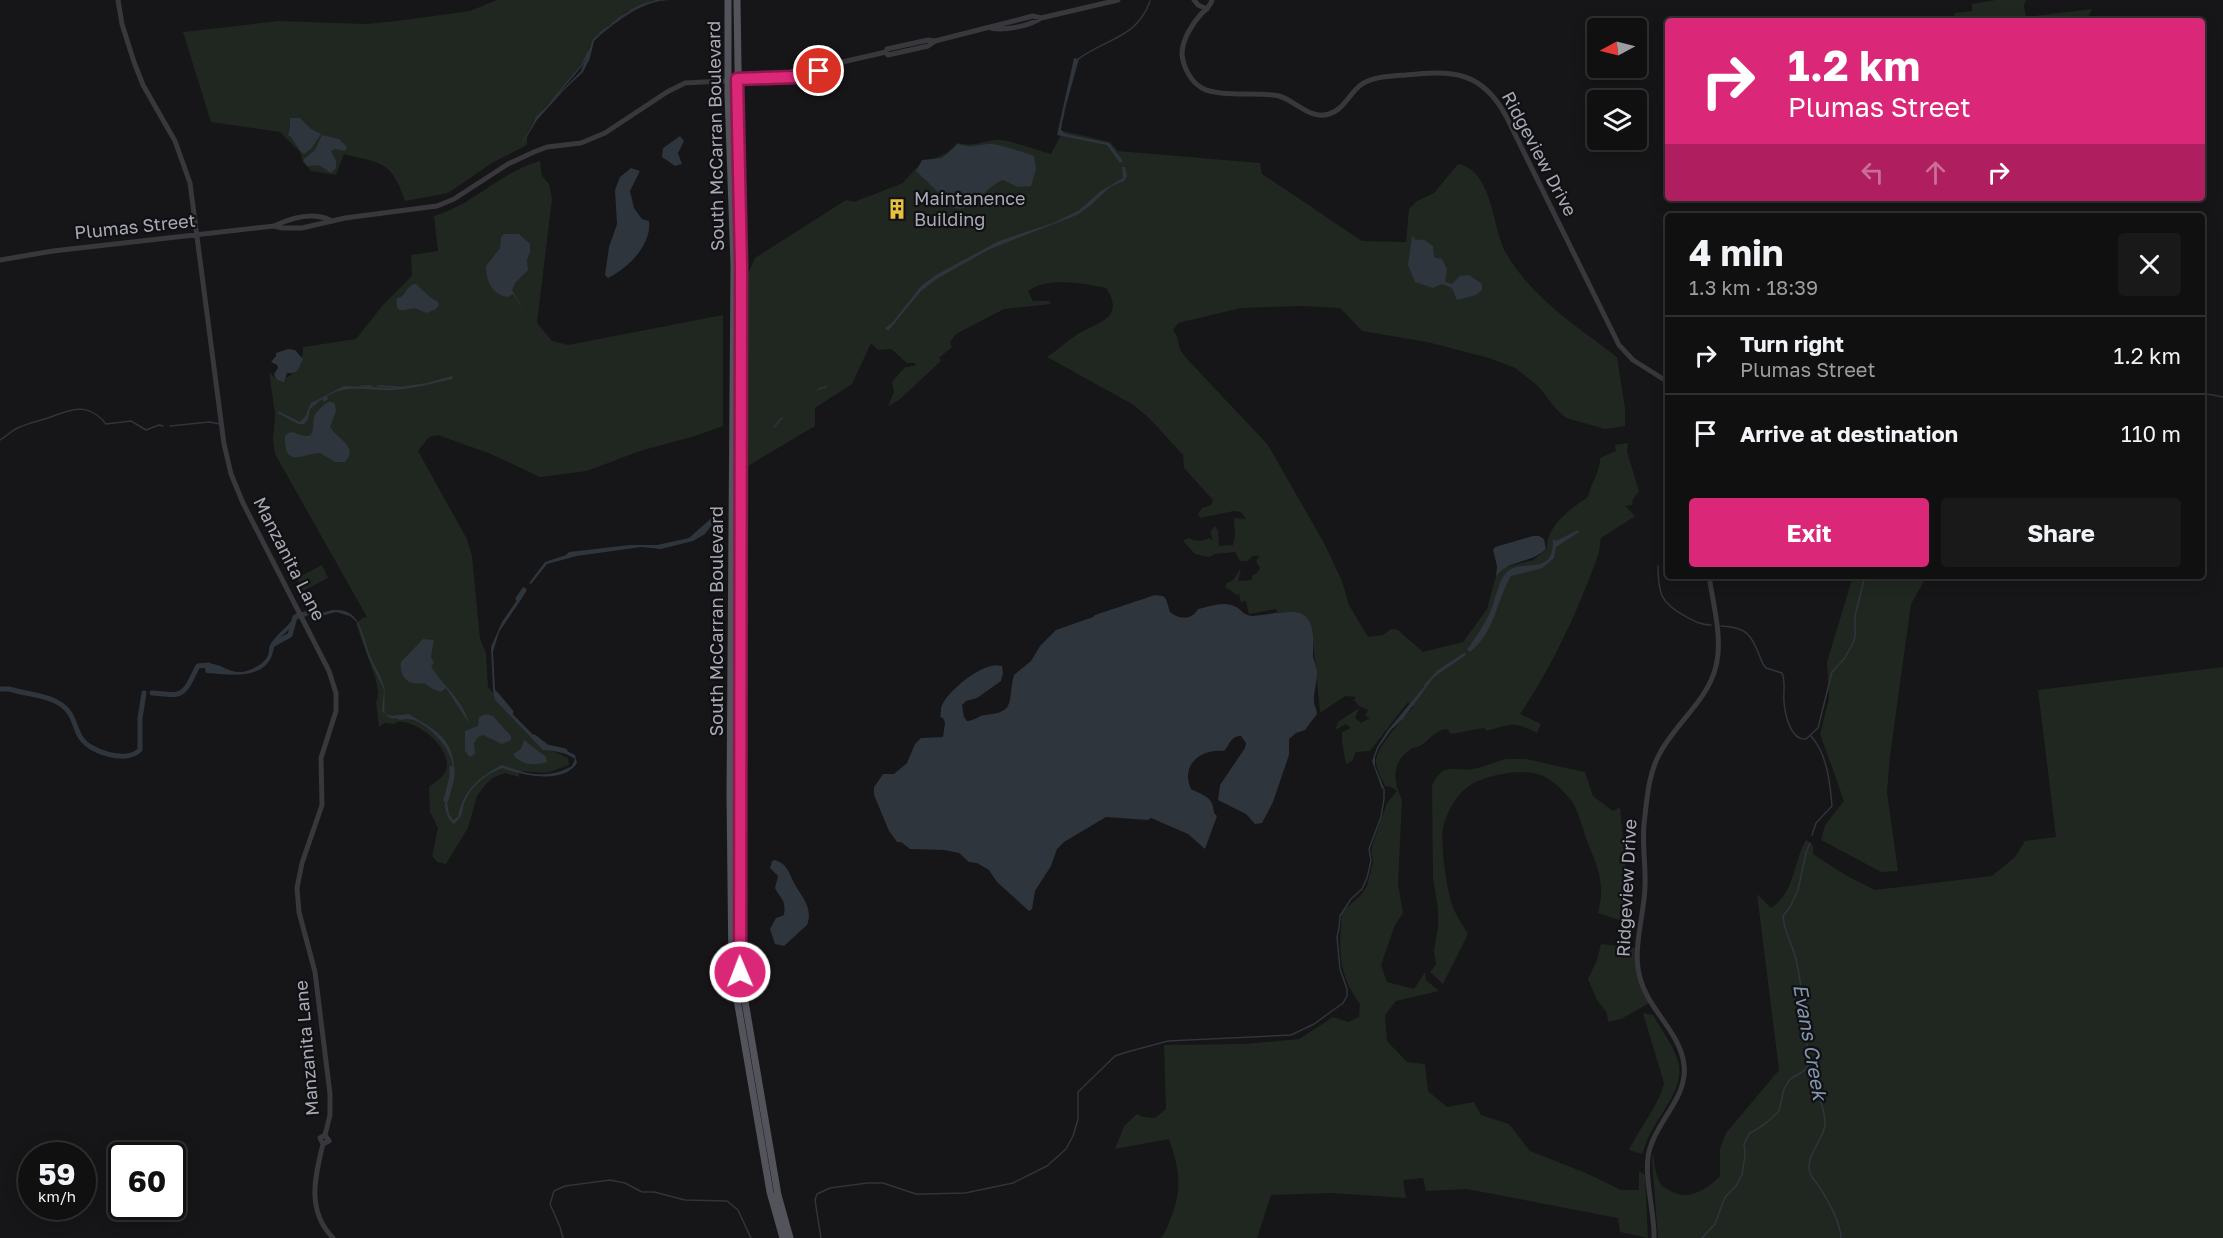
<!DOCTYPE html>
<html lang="en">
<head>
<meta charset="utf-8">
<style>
	:root { --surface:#101011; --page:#19191a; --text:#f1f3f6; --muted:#9c9d9f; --line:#303031; --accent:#db2777 }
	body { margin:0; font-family:"Golos Text",sans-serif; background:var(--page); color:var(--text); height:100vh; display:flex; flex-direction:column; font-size:22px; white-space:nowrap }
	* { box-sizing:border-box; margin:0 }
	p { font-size:20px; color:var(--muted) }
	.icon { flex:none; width:33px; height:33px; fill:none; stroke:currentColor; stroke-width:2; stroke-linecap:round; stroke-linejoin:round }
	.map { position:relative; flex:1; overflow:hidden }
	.details { position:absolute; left:1665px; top:213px; width:540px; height:366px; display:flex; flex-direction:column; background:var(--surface); border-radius:6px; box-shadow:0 3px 15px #0003,0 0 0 2px var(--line) }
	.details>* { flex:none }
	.guide { position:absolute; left:1665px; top:18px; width:540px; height:183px; border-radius:6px; box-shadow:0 3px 15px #0003,0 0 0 2px var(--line); background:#db2777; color:#fff; overflow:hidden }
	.needle { width:39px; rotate:263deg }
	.tools { position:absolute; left:1587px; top:18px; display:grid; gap:12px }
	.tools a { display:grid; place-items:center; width:60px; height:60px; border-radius:6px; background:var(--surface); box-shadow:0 3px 15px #0003,0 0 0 2px var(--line); font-size:30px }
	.speed { position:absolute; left:18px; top:1142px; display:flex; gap:12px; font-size:30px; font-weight:700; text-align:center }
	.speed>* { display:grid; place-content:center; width:78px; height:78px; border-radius:50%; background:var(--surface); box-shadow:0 3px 15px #0003,0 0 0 2px var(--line); line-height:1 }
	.speed small { font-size:15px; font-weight:400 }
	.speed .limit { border:3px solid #111; border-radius:9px; background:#fff; color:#111 }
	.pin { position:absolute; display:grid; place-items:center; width:51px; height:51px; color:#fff; margin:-26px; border:3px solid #fff; border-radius:50%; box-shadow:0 2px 6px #0007 }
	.me { position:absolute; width:66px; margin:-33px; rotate:359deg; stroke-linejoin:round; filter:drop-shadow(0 0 4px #0008) }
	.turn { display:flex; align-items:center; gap:21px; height:126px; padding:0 24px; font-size:27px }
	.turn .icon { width:78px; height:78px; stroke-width:2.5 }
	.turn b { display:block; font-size:42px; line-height:51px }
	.lanes { display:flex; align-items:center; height:57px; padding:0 24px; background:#0003; justify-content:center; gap:30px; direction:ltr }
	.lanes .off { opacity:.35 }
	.round { display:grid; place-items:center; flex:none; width:63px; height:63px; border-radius:6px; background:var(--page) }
	.headline { display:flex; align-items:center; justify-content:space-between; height:102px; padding:0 24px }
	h1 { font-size:36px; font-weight:700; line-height:45px }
	.cta { display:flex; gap:12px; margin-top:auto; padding:12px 24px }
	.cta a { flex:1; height:69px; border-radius:6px; background:var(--accent); color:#fff; font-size:24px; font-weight:700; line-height:69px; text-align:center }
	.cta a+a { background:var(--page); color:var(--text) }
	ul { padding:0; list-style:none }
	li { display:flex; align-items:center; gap:18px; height:78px; padding:0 24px; border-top:2px solid var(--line) }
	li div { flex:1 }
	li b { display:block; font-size:22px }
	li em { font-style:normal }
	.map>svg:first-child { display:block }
	.green { fill:#202721 }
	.water { fill:#2e353c }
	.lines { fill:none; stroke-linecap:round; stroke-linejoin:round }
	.stream { stroke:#2e353c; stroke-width:1.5 }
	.canal { stroke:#2e353c; stroke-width:5 }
	.minor { stroke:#37373c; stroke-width:5 }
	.major { stroke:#53545b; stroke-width:7 }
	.route-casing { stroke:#8e194d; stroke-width:15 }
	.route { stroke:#db2777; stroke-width:10 }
	.labels { text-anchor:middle; stroke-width:4.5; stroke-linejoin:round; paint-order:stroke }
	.street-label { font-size:18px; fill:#a8abb7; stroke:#111012 }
	.poi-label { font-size:18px; fill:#a8abb7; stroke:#111012; text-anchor:start }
	.water-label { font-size:20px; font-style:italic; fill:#8195b0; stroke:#111012 }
</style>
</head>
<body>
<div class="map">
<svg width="2223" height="1238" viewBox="0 0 2223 1238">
	<rect width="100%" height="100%" fill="#161517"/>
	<path class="green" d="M497,0H654L625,12L590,45L587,57L572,77L533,121L527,133V145L492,163L448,193L405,201C391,160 383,164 344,154L336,175L311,171L303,162L300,152L280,132L211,122L183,32L279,21L366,24L397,21L470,11Z
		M1996,0H2026L2024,5L2026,17L2092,9L2086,21H1955L1954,13L1972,11V4Z
		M1063,131L1110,142L1118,151L1260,163L1262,174L1362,241L1406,242L1409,209L1417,201L1434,193L1458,164C1493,170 1492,228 1506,253C1532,298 1576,326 1617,357L1625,408V426L1605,429L1566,418L1556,409L1538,386L1515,368L1489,358L1427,342L1362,331L1340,308L1301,306L1241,308L1178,323L1173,330L1177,336L1180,350L1188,360L1268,445L1324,543L1342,581L1349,605L1368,637L1383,635L1391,629L1398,630L1423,652L1463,642L1487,609L1495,579L1502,568L1533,560L1547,549C1546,526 1570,509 1588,497C1591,482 1600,473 1600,458L1616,451L1615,445L1628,443L1627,452L1639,491L1633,499L1632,505L1625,506L1635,516L1601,538C1599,544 1601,549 1597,558C1577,613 1553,665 1520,714L1541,724L1537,733C1514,721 1511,724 1487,731L1484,728L1451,734L1447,729C1434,730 1430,740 1420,746C1416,748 1414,747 1411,749C1391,762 1393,781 1402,800L1398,884L1403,913L1395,925L1381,965L1387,982L1414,989L1425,972L1426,980L1439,991L1396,1001L1385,1015L1387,1041L1407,1062L1425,1064L1428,1091L1447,1107L1474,1102L1481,1115L1509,1124L1530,1151L1586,1173L1621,1190H1639V1171L1645,1175L1648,1238L1620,1232L1618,1218L1467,1189L1426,1191L1423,1178L1403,1180L1406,1198L1332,1193L1271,1195L1257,1238H1160C1165,1234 1167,1228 1169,1222C1183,1192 1180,1170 1169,1139L1115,1149L1124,1126L1137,1114L1143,1117L1155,1118L1166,1109L1164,1045L1245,1044L1299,1039L1333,1017L1348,1022L1359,1017L1360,1004C1337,972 1339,950 1342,912L1360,896L1367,886L1373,862L1371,851L1373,843L1387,803L1397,791L1391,787L1385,786C1382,779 1377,771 1376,763C1374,748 1404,719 1413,707L1408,702L1370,751L1356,752L1352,761L1346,764L1342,742V732L1351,728L1346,724L1335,730L1338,722L1359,708L1355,718L1361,723L1370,718L1365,716L1368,710L1359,706L1354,700L1356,697L1345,696L1320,713L1312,629L1300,614L1277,612L1276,609L1249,614L1246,601L1241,602L1239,594L1237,595L1225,587L1227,583L1233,580L1241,568L1238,581L1252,580V576L1258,572L1260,568L1256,562L1259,556H1253L1247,561H1240L1235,552L1215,554L1209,557L1195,554L1183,541L1188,538C1195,541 1202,542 1209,538L1213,540L1210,532L1215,526L1218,531L1219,546L1233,545L1235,536L1234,518L1246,519L1241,512L1234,511L1200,518L1198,514L1202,508L1211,505L1213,500L1184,468L1183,455L1148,417L1132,404L1047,357C1058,350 1067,341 1078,334C1098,322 1126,318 1106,288C1084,283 1047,277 1028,291L1033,301H1049L1051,304L1004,309L956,334L950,342L952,347L939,358L941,361L899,400L888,406L894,392L892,382L905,367L914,366L916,363H907L891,349L878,350L871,343L852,384L815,408V426L746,467V277L755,258L846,200L854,202L903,183L916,168L948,152L957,143C976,147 978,142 995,140C1005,138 1039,151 1051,154Z
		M540,161L542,176L549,184L552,199L537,323L552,341L568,345L723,315V426L695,436L640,451L587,471L540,477L491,454L438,435L429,437L418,451L467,539L472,556L480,639L486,653L488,687L538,744L568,758L569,765L547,773L519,771V777L505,773L492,778L485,785L477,796L468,828L446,864L437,862L432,856L438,828L430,812L429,787C436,781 447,776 447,765C447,744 415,719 396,722L395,724L385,723L379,727L376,702L378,697V691L375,677L356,624L362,618L367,617L275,454L273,440L275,415L269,372L276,379C296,379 303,364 303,347L356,339L383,305L412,276L411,255L438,251L434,216C475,204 500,172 540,161Z
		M322,565L328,578L303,591L297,578Z
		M1853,576H1927L1911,604L1890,756L1887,792L1898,871L1881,872L1821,840L1825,825L1844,801L1820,734L1829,699L1827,662Z
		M2223,667V1238H1658L1652,1160L1653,1153C1654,1163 1655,1172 1659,1181C1661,1186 1665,1188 1669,1190C1687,1202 1707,1190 1720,1176V1149L1726,1133L1779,1070L1757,894L1771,908C1795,893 1793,862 1806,840L1813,845V854L1847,876L1875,890L1992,876L2015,857L2025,841L2056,837L2038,690Z
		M1506,759H1526L1585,772L1593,796L1613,811L1620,807L1626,873L1622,921L1598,913C1606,881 1597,867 1586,838C1582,826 1578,810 1571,800C1563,791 1554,781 1543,776C1524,767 1480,775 1465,789C1454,799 1448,811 1444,824C1439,840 1447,894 1454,910C1458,918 1463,926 1468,934L1443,984L1430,972L1436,965L1434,950L1438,927V909L1433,878L1432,786C1443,761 1453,772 1473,769C1483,767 1495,762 1506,759Z
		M1601,944L1638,948L1637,964L1651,1002L1621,1019L1608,1022L1607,1013L1597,1000L1588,979L1597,960Z
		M1643,1013L1653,1015C1662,1031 1675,1047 1679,1065C1683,1088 1661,1113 1651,1132C1647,1139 1645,1147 1642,1154L1629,1150C1639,1129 1660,1103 1664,1083Z"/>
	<path class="water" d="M661,0H671C643,0 619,20 598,37L594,41L590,58L583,72L563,91L537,120L519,149L536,117L581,71L593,39L618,19L641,5Z
		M1074,58L1079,59L1063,116L1061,130L1066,134L1109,143L1123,161L1120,163L1107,145L1057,135Z
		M290,118H300L311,129L321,134L311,149L304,154C296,149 296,140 288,135L290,128Z
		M322,135L339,139L347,147L345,151L335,149L331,151L336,161V168L331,173L319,165L307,166L303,160L315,150Z
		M680,136L684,141L678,153L682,164L675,166L662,157L663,148Z
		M958,144C975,149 977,144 992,144C997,144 1030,154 1034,156L1036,169L1031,186L1018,187L1003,180C986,185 964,224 947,202L942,203L944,199C935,188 926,181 916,171L922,160L942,158Z
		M1122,167H1125L1127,176L1124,181L1110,187L1091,205L1077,215L990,249L938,278L921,291L888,331L885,328L892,323L921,286L936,275L999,241L1053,223L1078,211L1101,191L1123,178Z
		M631,168L640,171L630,191L634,208L642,219L649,221C652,245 628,268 608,278L605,275L609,247L617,224L615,190L620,177Z
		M504,234H519L530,244V252L527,260L528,270L515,283L512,290L525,313L513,294L508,297C492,295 486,280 486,266L500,248L501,237Z
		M1412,236L1416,240C1425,238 1427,242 1433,246L1434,257L1442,259L1447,269L1445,282L1452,284L1460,276L1469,275L1482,284V290L1476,295L1457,300L1452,288L1442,284L1433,288L1415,282L1408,265Z
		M416,284L430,297L438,302L439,305L436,309L427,313C423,312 420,310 417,309C409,306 394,319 397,298C407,297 405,285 416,284Z
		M288,349L295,350L303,359C298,369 299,374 287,373L284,382C278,381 275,379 274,374L278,368L277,365L271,362L276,356V353Z
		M452,376L453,379C434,383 412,389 392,390C369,391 349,384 327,396L328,399L324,402L322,399L310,409L308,419L304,424H298L278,413V411L300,422L305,417L311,403L344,386L392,388L427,383Z
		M330,401L335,404L336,411L330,427C338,440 359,446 345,462H335L320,453C302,454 284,469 285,436L290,432C296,432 300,436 306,436C317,436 311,422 315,415C318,409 324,405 330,401Z
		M716,514L717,518L705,534L693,541L661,549L641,547L577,556L547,564L531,584L529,583L545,562L566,555L569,552L630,545H657L689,538Z
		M1578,530L1579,532L1556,547L1554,558L1542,568L1511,576C1495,603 1496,631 1470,652L1467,650C1476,637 1485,624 1491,610C1496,598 1498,581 1507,572C1522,557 1554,579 1553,539L1556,541Z
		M1533,536H1539L1544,539L1546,549C1529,565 1508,559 1496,577L1497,566L1493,550L1495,547Z
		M522,593L524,595L499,632L493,652L495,689L501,702L545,747L563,749L575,755L577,763C563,785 522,775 502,768C487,774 473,784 466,799C460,811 466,813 454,824C447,820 444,807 445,799C445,793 450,787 452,782C458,761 444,742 429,729C419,722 412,717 400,720L396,718C390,720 386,715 382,711L384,690L368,656L357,622L350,616L336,612L321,616L307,615L296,619C291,630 281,635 275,645C273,649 273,654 271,658C259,681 226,674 206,673L204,664C221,662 226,672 240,672C249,672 265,664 268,655C270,650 268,647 272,642C279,632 288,627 294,617C304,614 312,614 322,613C326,612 330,610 335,610C361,609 362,635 369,653C373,664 381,675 384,687C386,696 383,704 385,714L392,716L409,714C419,721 431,726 440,735C457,751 458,778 446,797L449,814L453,820L458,817C463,791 478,777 502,765C527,774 547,780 572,766L575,759L561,751L543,750L495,700L493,690L491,647L502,622Z
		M1155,595L1163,596L1166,599L1170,612C1180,620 1192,620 1198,609C1210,607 1221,601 1234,606C1242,609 1243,616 1253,616C1266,615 1292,609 1302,614C1316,621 1313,643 1313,656C1314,662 1317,667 1317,674C1317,681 1313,696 1314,701C1314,705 1317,710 1317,714L1305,730L1296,733L1289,739V755L1273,802L1262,823L1255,824L1246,814L1218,800L1220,785L1245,748L1246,743L1241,736C1230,736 1230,745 1224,751C1201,748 1180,765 1191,789C1204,796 1213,796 1214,813L1217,816L1205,849L1188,834L1151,818L1148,820L1106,817L1064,842L1057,849L1051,866L1035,891L1032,909L1029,911L997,882L989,870L977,863L969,862L959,853L944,850L910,849L901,842H897L889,831L874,795V787L883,774H894L907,763L915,744L921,738L943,737L945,723L943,718L940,717C941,714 941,711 941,708C946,691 985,660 1002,666L1003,673L1001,681L977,698L966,701L962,705L964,717L967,721C974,721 978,716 985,715C1017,712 1007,701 1014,675L1031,661L1040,646L1056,630L1093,617L1095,615Z
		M423,639L434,640L431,657L434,663L431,666C442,685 464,701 469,723L446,688L440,692L433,689L424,683C409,686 399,678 401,662Z
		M1464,653L1467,654L1434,677L1403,719L1391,730L1379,747L1375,757V766L1384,788L1382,789L1372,761L1377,747L1388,730L1438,670Z
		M486,714L493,716L511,736V740L502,744L483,735L478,737L474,743L475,754L470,757L465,751V731L478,726L479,717Z
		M524,740L546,757L547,762C535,766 520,765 513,754L521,749Z
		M775,860C786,863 789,872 793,881C800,895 814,907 807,925L784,946L775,944L770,929L776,918L784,915C786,899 781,900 775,888L778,876L770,868L772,861Z"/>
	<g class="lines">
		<path class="stream" d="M612,24C626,11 640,4 659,0
			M600,33L608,27
			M1077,60C1105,38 1137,39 1150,1
			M550,103L582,65L588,52
			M1062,120L1064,111
			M361,386H372
			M378,386L398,387
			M818,389L826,387
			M2202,393L2223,397
			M170,426L209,422L220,424
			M774,427L782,418
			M0,440C7,436 13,429 20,427C31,422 44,420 56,415C77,407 91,405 106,424L131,421L146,430L159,425L163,426
			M1658,566C1658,594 1661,603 1685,616C1694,621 1701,625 1711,625
			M1721,626C1752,627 1752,639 1763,664L1766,668L1782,673C1786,682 1783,693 1784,702C1785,715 1791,741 1806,739L1818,728L1832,672L1844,659L1853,643L1855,637V616L1865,576
			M1425,685L1438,671
			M1811,736C1827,754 1830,782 1832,806L1816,823L1812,835
			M1810,843L1806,853L1798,890L1790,907L1783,916C1784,933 1794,947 1797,964C1804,996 1804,1027 1809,1059C1812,1080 1823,1100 1825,1121C1826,1139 1804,1155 1810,1173C1812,1178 1817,1183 1820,1188C1829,1202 1840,1221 1841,1238
			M563,1238L560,1227L550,1204L554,1191L565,1186L610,1180L625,1183L642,1192H654L685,1200L727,1201L738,1210L751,1238
			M821,1238L815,1200L817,1194L830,1188L867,1183H883L916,1194H923L965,1193L1013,1183L1047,1166L1066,1149L1073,1136L1078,1119V1092L1115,1056L1127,1052L1168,1041L1291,1035L1314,1024L1343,1003L1347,996V989L1340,969L1337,937L1339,928L1340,916L1351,899L1362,889L1367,878L1371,861L1369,849L1381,817L1384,799V789
			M1702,1238L1715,1224L1725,1197L1736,1186L1742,1175L1745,1155L1744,1144L1749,1134L1765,1124L1779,1111L1784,1089L1790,1079L1804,1071L1809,1064"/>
		<path class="canal" d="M518,599L524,590
			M274,644L290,635L295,617L305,614
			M1,689H9C25,694 49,695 63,706C74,714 74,727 81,738C91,753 126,763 140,750V718L144,693
			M152,693C160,693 170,696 177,694C188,692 193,674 198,666L209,665
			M496,694L511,712
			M534,737L547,747L565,751
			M446,800L452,777V768"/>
		<path class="minor" d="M118,0L122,24L134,62L143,85L175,141L190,183L224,444L231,474L243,503L329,671L336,693V711L321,758L322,805L302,863L297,888L299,912L315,972L330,1094V1115L325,1135
			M1194,0L1198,5L1207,9
			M1212,0C1210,7 1206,9 1201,14C1192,24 1182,40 1182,54C1183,67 1191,82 1202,88C1220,98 1258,91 1279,96C1296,101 1310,120 1329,114C1344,110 1350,92 1362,84C1376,76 1392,76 1406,75C1452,70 1482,71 1506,116L1619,345L1633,360L1668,382
			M991,28C1004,31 1030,26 1041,18L1118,0
			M886,52L888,55L928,46L935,41
			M784,76C794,69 813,63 825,66
			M274,226L282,228H302L345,218L437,206L454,199L508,164L534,152L547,147L581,143L605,133L667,92L685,83L794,77L818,71L825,66L886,52L887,49L928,40L935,41L1033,16L1041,18
			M0,260L53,251L274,226C291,218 313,212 330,220
			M323,1144L320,1138L325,1135L329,1141L323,1144C315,1177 306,1210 333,1238
			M1654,1238C1655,1212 1642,1172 1650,1148C1658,1120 1688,1096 1684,1065C1681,1034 1650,1011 1641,981C1631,952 1644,917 1645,887C1646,866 1642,845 1644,824C1647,800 1648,774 1660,753C1676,723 1708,700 1716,666C1723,638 1713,604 1709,576"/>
		<path class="major" d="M728,0V94L734,265L730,795L732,970L770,1192L783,1238
			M737,0L741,265L740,972L778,1195L790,1238"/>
	</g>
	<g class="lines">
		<g class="route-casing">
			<path id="route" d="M740,972L741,265L737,79L794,77L819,71"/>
		</g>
		<use href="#route" class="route"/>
	</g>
	<defs>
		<g id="building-bare" transform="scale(1.62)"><path d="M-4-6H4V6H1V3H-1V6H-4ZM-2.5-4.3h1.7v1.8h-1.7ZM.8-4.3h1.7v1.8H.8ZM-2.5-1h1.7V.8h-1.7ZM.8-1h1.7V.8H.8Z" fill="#e7c13d" stroke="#111012" stroke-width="2.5" paint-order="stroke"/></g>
	</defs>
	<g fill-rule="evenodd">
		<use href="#building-bare" x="897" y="209"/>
	</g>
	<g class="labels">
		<g class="street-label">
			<text transform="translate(716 136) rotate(-91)" y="6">South McCarran Boulevard</text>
			<text transform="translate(1539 154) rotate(62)" y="6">Ridgeview Drive</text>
			<text transform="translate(135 227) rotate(-6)" y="6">Plumas Street</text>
			<text transform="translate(289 559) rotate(63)" y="6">Manzanita Lane</text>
			<text transform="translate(717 621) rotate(-90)" y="6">South McCarran Boulevard</text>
			<text transform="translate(1627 888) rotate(-87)" y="6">Ridgeview Drive</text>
			<text transform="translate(307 1048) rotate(-95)" y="6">Manzanita Lane</text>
		</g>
		<g class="poi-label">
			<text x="914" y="205">Maintanence<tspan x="914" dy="21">Building</tspan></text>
		</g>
		<g class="water-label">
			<text transform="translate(1810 1042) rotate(80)" y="7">Evans Creek</text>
		</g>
	</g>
</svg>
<div class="tools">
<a><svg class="needle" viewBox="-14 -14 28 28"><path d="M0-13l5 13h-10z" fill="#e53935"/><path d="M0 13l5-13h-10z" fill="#9c9d9f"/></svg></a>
<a><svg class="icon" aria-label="layers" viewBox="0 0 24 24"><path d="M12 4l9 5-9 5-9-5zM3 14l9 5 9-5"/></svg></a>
</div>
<div class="speed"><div>59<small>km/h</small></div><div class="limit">60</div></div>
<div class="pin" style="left:819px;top:71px;background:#d93025"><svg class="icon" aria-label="arrive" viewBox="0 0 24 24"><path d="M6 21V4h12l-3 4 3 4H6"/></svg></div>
<svg class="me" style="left:740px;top:972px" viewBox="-20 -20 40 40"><circle r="17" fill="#db2777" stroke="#fff" stroke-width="3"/><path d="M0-11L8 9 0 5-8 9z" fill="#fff"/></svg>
<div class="guide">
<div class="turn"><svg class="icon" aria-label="right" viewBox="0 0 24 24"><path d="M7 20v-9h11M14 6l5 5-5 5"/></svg><div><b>1.2 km</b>Plumas Street</div></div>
<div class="lanes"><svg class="icon off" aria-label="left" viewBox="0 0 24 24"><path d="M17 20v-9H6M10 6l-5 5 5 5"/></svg><svg class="icon off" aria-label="ahead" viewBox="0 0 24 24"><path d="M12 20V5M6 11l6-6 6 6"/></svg><svg class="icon" aria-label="right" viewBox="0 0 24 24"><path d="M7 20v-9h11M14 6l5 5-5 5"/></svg></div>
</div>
<section class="details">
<div class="headline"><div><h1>4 min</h1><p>1.3 km · 18:39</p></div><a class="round"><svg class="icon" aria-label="close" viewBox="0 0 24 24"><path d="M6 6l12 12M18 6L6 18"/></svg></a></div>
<ul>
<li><svg class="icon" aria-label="right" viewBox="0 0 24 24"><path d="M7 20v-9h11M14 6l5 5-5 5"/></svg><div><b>Turn right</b><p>Plumas Street</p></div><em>1.2 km</em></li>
<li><svg class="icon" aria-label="arrive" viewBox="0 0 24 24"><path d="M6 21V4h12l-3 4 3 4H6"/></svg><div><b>Arrive at destination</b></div><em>110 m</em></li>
</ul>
<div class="cta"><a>Exit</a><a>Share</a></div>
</section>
</div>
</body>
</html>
